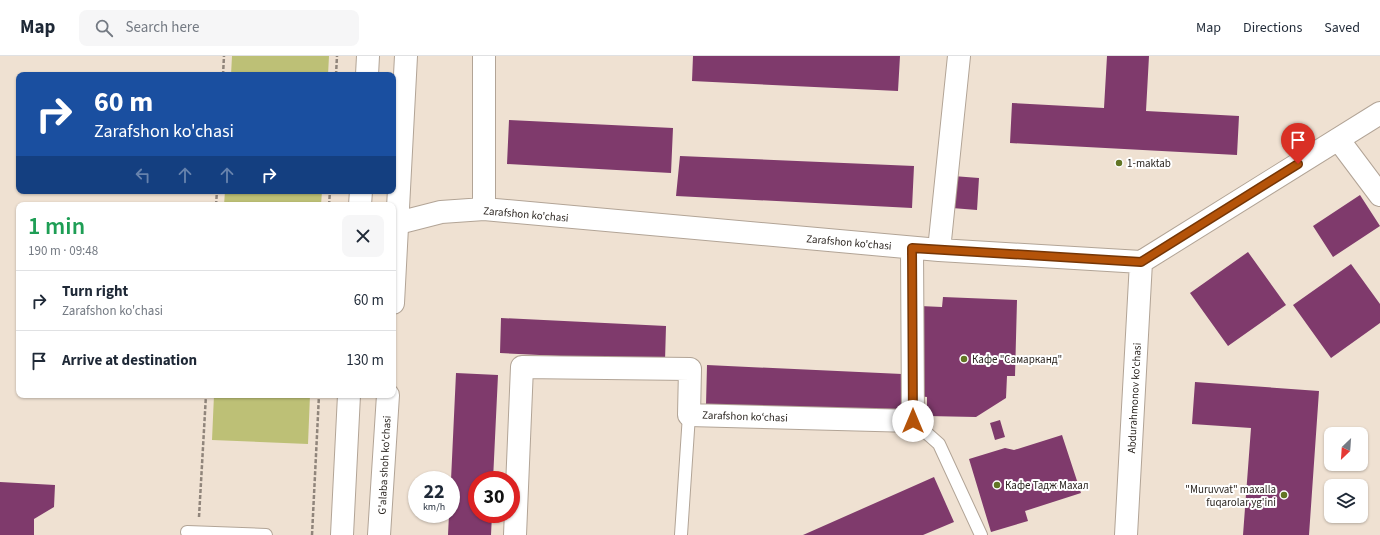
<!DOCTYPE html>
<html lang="en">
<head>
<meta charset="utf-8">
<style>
	:root { --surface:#fff; --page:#f6f6f7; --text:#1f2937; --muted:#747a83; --line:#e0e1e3 }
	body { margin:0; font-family:"Source Sans 3",sans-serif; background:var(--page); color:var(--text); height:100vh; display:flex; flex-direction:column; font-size:15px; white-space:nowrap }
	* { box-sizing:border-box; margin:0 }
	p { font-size:13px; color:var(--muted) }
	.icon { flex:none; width:22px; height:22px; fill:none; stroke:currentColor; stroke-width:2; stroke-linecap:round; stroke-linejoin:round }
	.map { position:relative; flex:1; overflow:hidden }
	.sheet { position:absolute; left:16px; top:146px; width:380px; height:196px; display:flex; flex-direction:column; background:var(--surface); border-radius:8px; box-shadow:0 1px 3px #0004 }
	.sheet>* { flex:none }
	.guide { position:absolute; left:16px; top:16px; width:380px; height:122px; border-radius:8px; box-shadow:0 1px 3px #0004; background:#1a4fa0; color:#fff; overflow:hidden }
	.needle { width:26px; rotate:205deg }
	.buttons { position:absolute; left:1324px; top:371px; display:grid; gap:8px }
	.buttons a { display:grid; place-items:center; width:44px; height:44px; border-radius:8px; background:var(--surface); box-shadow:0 1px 3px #0004; font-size:20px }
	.speed { position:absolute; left:408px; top:415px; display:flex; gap:8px; font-size:20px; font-weight:700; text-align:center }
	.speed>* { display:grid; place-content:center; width:52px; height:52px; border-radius:50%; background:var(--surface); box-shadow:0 1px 3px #0004; line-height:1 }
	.speed small { font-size:10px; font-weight:400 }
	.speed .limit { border:6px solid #d22; background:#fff; color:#111 }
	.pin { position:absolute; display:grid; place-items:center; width:34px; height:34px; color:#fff; margin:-41px -17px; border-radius:50% 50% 50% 0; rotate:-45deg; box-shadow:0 0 4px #0007 }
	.pin .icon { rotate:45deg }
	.me { position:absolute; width:44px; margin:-22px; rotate:0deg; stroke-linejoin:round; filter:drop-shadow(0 0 3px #0008) }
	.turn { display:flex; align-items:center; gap:14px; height:84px; padding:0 12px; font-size:18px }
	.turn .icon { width:52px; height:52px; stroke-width:2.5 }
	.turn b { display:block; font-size:28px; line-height:34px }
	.lanes { display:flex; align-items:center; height:38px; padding:0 12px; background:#0003; justify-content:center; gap:20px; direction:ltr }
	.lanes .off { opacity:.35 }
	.round { display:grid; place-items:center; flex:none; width:42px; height:42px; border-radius:8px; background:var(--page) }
	.head { display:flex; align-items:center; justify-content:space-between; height:68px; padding:0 12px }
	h1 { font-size:24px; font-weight:600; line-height:30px; color:#1e9e55 }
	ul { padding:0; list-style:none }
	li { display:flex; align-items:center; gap:12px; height:60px; padding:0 12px; border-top:1px solid var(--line) }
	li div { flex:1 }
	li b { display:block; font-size:15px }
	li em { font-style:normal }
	header { display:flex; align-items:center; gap:24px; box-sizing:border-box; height:56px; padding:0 20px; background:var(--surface); border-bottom:1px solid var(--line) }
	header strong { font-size:19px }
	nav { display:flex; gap:22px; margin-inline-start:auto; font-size:14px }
	.search { width:280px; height:36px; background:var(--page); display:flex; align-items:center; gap:10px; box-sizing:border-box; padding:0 14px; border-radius:8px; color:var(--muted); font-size:15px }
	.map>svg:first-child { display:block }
	.green { fill:#bdc076 }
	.building { fill:#7f3a6c }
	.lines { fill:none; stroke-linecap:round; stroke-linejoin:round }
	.lane-casing { stroke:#b2a496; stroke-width:14 }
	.street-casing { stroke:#b2a496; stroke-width:24 }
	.primary-casing { stroke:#b2a496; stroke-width:24 }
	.path { stroke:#90857b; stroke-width:2.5; stroke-dasharray:4 2; stroke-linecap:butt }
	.lane { stroke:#fff; stroke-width:12 }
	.street { stroke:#fff; stroke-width:22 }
	.primary { stroke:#fff; stroke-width:22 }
	.route-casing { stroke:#753606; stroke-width:10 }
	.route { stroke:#b45309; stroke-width:7 }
	.poi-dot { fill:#627524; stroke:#fff; stroke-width:1.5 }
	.labels { text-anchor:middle; stroke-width:4; stroke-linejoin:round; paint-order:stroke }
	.poi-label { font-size:11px; fill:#2b2520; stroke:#fff; text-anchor:start }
	.street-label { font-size:11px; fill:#2b2520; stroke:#fff }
</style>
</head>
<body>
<header>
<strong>Map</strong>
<div class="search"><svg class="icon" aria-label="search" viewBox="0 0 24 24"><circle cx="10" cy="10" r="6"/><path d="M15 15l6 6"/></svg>Search here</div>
<nav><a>Map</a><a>Directions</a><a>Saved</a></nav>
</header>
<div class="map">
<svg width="1380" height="479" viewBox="0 0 1380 479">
	<rect width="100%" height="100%" fill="#efe1d2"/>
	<path class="green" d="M232,0H329L328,19H231Z
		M225,135H322L321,149H224Z
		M214,339H310L308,388L212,384Z"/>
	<path class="building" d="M693,0H900L898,35L692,25Z
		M1107,0H1149L1146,55L1239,60L1237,99L1010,87L1012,47L1104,52Z
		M509,64L673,72L671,117L507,108Z
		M680,100L914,110L912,152L676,140Z
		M953,120L979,122L977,154L952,152Z
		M1360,139L1380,170L1333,201L1313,170Z
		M1248,196L1286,249L1228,290L1190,237Z
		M1351,208L1380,248V267L1331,302L1293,249Z
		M943,241L1017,244L1015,320H1007L1006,342L976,361L927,360V341L918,340L920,250L942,251Z
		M501,262L666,270L665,305L500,297Z
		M707,309L902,318L903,357L706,349Z
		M456,317L498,319L493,424H477V458H492L491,479H448L449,458H451V424Z
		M1195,326L1319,335L1309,479H1243L1251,372L1192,368Z
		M1000,364L1005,381L995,384L990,367Z
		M1062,379L1081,437L1025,455L1028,465L991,476L969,403L1005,392L1014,394Z
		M934,421L954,466L923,479H803Z
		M0,426L55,429L54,451L34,463V479H0Z"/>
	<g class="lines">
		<g class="lane-casing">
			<path id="lane" d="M913,365L939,388L981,479
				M187,476L266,479
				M681,479L689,359"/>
		</g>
		<g class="street-casing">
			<path id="street" d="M1338,83L1380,139
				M484,153V0
				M398,167L441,156L484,153L939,194L1141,206L1380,57
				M939,194L959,0
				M515,479L522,311L690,313L689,359L913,365L912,192
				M1126,479L1141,206"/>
		</g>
		<g class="primary-casing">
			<path id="primary" d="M367,19L368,0
				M360,149L361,135
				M393,247L406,0
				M342,479L349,339
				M379,479L388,339"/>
		</g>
		<path class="path" d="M223,19L224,0
			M336,19L337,0
			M216,149L217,135
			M329,149L330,135
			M199,461L206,339
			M312,479L319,339"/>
		<use href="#lane" class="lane"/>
		<use href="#street" class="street"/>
		<use href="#primary" class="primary"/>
	</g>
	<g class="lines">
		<g class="route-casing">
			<path id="route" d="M913,365L912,192L1141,206L1298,108"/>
		</g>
		<use href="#route" class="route"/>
	</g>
	<g class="poi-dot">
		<circle cx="1119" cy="107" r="4"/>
		<circle cx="964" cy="303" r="4"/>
		<circle cx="997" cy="429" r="4"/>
		<circle cx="1284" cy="439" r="4"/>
	</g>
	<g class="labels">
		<g class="poi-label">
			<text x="1127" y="111">1-maktab</text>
			<text x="972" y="307">Кафе "Самарканд"</text>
			<text x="1005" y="433">Кафе Тадж Махал</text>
			<text x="1276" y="437" text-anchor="end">"Muruvvat" maxalla<tspan x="1276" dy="13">fuqarolar yg'ini</tspan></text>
		</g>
		<g class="street-label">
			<text transform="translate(526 158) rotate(5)" y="4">Zarafshon ko'chasi</text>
			<text transform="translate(849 186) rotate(5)" y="4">Zarafshon ko'chasi</text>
			<text transform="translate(1134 342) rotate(-87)" y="4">Abdurahmonov ko'chasi</text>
			<text transform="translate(745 360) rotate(2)" y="4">Zarafshon ko‘chasi</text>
			<text transform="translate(384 409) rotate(-87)" y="4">G'alaba shoh ko'chasi</text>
		</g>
	</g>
</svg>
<div class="buttons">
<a><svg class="needle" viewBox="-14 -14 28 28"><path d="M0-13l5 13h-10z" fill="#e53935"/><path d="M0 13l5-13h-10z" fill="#747a83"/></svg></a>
<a><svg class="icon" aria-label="layers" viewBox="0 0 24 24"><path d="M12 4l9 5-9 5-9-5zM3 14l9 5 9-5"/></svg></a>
</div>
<div class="speed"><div>22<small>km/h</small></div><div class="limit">30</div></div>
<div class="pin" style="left:1298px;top:108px;background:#d93025"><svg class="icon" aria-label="arrive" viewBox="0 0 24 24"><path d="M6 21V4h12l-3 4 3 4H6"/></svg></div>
<svg class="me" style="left:913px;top:365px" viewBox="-20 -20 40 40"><circle r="19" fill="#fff"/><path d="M0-13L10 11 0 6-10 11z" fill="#b45309"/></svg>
<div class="guide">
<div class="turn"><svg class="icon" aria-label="right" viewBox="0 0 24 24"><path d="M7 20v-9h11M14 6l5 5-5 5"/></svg><div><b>60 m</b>Zarafshon ko'chasi</div></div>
<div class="lanes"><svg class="icon off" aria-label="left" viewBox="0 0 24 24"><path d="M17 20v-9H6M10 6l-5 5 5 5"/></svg><svg class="icon off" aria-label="ahead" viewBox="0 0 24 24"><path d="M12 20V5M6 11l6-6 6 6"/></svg><svg class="icon off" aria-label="ahead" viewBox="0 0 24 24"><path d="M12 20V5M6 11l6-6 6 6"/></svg><svg class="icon" aria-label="right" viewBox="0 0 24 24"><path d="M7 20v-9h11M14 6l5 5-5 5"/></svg></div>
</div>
<section class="sheet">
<div class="head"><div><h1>1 min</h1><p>190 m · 09:48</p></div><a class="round"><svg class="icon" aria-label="close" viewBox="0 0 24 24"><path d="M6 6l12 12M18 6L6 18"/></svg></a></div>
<ul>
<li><svg class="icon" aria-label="right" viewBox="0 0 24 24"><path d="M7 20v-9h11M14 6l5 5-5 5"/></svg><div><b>Turn right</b><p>Zarafshon ko'chasi</p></div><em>60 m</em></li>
<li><svg class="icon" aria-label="arrive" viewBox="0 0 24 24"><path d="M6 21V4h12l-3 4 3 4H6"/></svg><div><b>Arrive at destination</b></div><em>130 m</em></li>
</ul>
</section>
</div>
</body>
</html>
